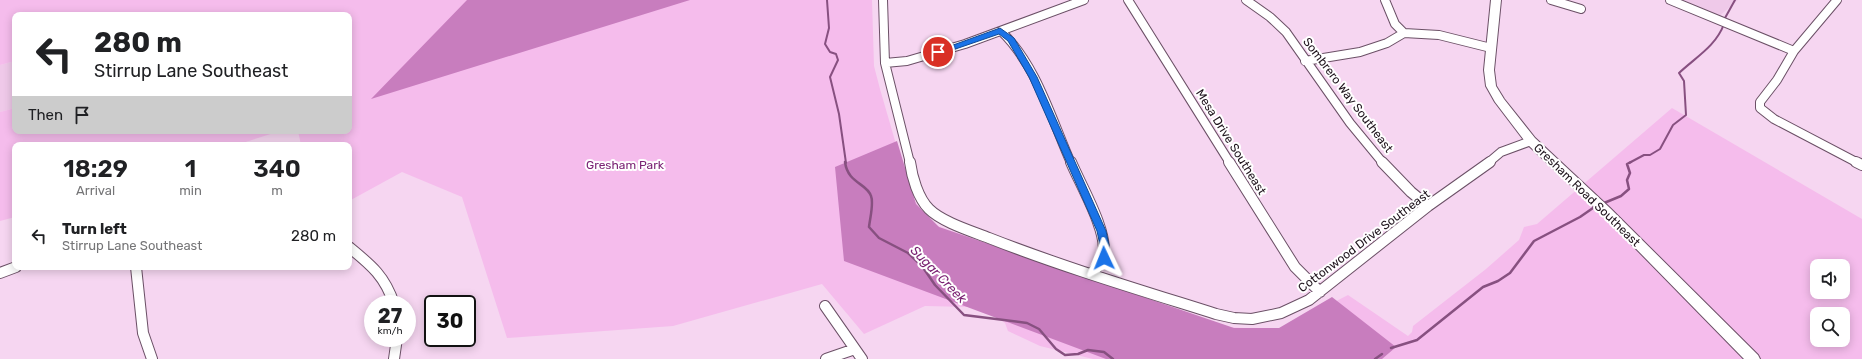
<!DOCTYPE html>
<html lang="en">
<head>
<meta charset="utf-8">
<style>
	:root { --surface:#fff; --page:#f6f6f6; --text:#202124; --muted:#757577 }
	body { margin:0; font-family:Rubik,sans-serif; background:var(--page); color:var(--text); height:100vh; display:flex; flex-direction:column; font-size:15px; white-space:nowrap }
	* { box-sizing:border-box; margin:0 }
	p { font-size:13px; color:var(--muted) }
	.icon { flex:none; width:22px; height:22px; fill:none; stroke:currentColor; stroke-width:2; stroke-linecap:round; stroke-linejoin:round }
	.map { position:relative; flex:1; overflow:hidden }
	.side { position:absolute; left:12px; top:142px; width:340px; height:128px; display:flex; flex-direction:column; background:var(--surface); border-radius:8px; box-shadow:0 2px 10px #0003 }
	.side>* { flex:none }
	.guide { position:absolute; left:12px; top:12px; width:340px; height:122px; border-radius:8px; box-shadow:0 2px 10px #0003; background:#fff; color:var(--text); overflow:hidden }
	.fabs { position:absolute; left:1810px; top:259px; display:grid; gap:8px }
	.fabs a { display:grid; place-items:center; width:40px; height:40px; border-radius:8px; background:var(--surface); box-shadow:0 2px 10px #0003; font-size:20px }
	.speed { position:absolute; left:364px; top:295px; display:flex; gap:8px; font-size:20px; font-weight:700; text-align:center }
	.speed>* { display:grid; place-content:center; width:52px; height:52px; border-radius:50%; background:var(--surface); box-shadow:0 2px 10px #0003; line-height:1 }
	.speed small { font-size:10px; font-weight:400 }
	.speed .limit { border:2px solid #111; border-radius:6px; background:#fff; color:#111 }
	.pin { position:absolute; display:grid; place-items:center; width:34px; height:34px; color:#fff; margin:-17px; border:2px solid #fff; border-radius:50%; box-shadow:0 1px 4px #0007 }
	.me { position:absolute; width:44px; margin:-22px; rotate:358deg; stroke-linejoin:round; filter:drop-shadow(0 0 3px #0008) }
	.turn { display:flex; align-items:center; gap:14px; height:84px; padding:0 16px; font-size:18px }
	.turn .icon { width:52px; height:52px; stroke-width:2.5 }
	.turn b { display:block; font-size:28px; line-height:34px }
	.then { display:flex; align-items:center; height:38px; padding:0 16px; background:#0003; gap:8px; font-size:15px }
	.eta { display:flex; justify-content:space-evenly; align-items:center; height:68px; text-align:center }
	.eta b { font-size:24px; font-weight:600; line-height:28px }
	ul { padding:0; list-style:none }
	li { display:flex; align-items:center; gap:12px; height:52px; padding:0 16px }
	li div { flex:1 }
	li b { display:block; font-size:15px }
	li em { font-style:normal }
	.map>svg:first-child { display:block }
	.built { fill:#efc9e9 }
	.green { fill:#f5bcec; fill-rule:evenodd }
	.forest { fill:#c87dbe }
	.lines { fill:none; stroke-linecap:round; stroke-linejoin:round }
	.stream-far1 { stroke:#875080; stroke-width:2 }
	.stream { stroke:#875080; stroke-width:2.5 }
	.minor-far1-casing { stroke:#6b5066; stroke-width:10 }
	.minor-casing { stroke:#6b5066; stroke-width:12 }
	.tertiary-casing { stroke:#6b5066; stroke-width:2 }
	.minor-far1 { stroke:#fff; stroke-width:8 }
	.minor { stroke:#fff; stroke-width:10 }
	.tertiary { fill:#fff; fill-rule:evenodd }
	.route { fill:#1a73e8; stroke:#114b97 }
	.labels { text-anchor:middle; stroke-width:4; stroke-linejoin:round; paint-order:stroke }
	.street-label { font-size:12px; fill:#1f141d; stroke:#fff }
	.park-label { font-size:12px; fill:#7b2274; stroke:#fff }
	.water-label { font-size:13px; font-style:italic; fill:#781e70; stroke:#fff }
</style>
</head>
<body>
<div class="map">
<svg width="1862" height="359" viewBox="0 0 1862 359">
	<rect width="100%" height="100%" fill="#f6d6f1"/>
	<path class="built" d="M1675,0H1738L1717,18Z
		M15,61V108L0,112V65Z"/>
	<path class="green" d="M0,0H872L874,66L880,89L911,196L932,224L1225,327L1280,330L1348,295L1408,336L1412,332L1413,326L1486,269L1519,240L1524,227L1537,224L1672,108L1862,219V359H1093L1040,346L1008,331L1005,323L980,305L968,307L925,306L864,334L822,284L673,326L507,338L462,197L402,172L349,201V145H301L298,131H349V15H15V61L0,65ZM1817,266H1843V292H1817ZM1817,314H1843V340H1817Z
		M15,108V131H280L236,145H15V217L0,221V112Z"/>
	<path class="forest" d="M467,0H690L371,99Z
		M897,141L916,204L939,227L1234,328H1279L1332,297L1396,347L1382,359H1106L844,261L835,167Z"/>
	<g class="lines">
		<path class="stream-far1" d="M827,0L829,28L825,44L830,52L836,54L838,60L830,77L839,114L846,163
			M1725,18L1735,0
			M1629,163L1644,155H1650L1660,149L1673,125L1686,115L1684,81L1679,73C1696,57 1716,46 1724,24"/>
		<path class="stream" d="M845,162C848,184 867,183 871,196C874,203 870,218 869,227L879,238L908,253L922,266L935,285L964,315L1027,323L1039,329L1056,349L1065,355L1078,354L1088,350L1104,352L1113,359
			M1604,203L1621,196L1629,189L1627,180L1630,173L1627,164L1631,162
			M1391,348L1417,340L1483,287L1498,281L1510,273L1534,241L1580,217L1593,208
			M1375,359L1382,354"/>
		<g class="minor-far1-casing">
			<path id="minor-far1" d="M883,0L885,63L910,163
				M1128,0L1230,163
				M1246,0L1270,17L1286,32L1350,123L1383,163
				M1385,0L1395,24L1404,33
				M1551,0L1581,9
				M1670,0L1794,51
				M1837,0L1794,51L1777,80L1760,102V108L1774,119L1858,163
				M1001,31C1037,66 1051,118 1071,163
				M1305,61L1360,52L1387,43L1404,33L1439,35L1491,48
				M885,63L907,61L965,44L1084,0
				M1488,163L1501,152L1531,141"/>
		</g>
		<g class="minor-casing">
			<path id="minor" d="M910,162C912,177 918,198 929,209C942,222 971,231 989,238C1063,267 1140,290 1216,314L1234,318L1252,319L1281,313L1309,300L1428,206L1490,162
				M1071,162C1080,184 1109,233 1103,255C1102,263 1096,268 1092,274
				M1229,162L1295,267L1320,292
				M1382,162L1411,192L1428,206
				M1856,162L1862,165
				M349,247C371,265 385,276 394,304
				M136,267L143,333L152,359
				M0,273L16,267
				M825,306L862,359
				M394,359L397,338
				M826,359L855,349"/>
		</g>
		<g class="tertiary-casing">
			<path id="tertiary" d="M1491,0H1501L1494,70L1496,86L1504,99L1535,138L1610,208L1758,355L1760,359H1744L1602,214L1527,144L1495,102L1486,86L1484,70Z"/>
		</g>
		<use href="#minor-far1" class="minor-far1"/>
		<use href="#minor" class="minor"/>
		<use href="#tertiary" class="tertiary"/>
	</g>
	<path class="route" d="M1000,28L1014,38L1037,77L1106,231L1109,245L1107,260L1104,261L1099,258L1100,245L1097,231L1029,77L1008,41L999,34L941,54H936L934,52Z"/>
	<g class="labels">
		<g class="street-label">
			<text transform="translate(1348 95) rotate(53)" y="4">Sombrero Way Southeast</text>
			<text transform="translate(1231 142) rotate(58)" y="4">Mesa Drive Southeast</text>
			<text transform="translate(1587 195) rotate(44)" y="4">Gresham Road Southeast</text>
			<text transform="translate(1364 241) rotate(-37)" y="4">Cottonwood Drive Southeast</text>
		</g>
		<g class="park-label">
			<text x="625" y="169">Gresham Park</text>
		</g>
		<g class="water-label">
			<text transform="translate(939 274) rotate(46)" y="5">Sugar Creek</text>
		</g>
	</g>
</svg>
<div class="fabs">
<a><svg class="icon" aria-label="sound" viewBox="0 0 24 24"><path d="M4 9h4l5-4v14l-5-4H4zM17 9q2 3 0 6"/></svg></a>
<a><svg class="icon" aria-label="search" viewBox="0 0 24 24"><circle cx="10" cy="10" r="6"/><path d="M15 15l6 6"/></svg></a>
</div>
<div class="speed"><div>27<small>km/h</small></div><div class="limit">30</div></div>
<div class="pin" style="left:938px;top:52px;background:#d93025"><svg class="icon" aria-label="arrive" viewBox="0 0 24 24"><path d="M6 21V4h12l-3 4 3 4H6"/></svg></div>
<svg class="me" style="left:1104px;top:258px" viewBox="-20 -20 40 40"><path d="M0-17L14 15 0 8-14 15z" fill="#1a73e8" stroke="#fff" stroke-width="4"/></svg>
<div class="guide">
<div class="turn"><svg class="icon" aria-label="left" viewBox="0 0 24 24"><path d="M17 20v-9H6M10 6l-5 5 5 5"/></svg><div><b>280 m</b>Stirrup Lane Southeast</div></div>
<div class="then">Then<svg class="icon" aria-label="arrive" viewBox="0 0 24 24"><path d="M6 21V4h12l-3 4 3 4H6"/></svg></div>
</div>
<section class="side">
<div class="eta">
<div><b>18:29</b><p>Arrival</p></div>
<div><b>1</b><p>min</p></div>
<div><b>340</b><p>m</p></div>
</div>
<ul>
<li><svg class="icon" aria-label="left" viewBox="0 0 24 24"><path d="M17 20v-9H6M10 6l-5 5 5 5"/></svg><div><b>Turn left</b><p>Stirrup Lane Southeast</p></div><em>280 m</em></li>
</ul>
</section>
</div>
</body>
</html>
